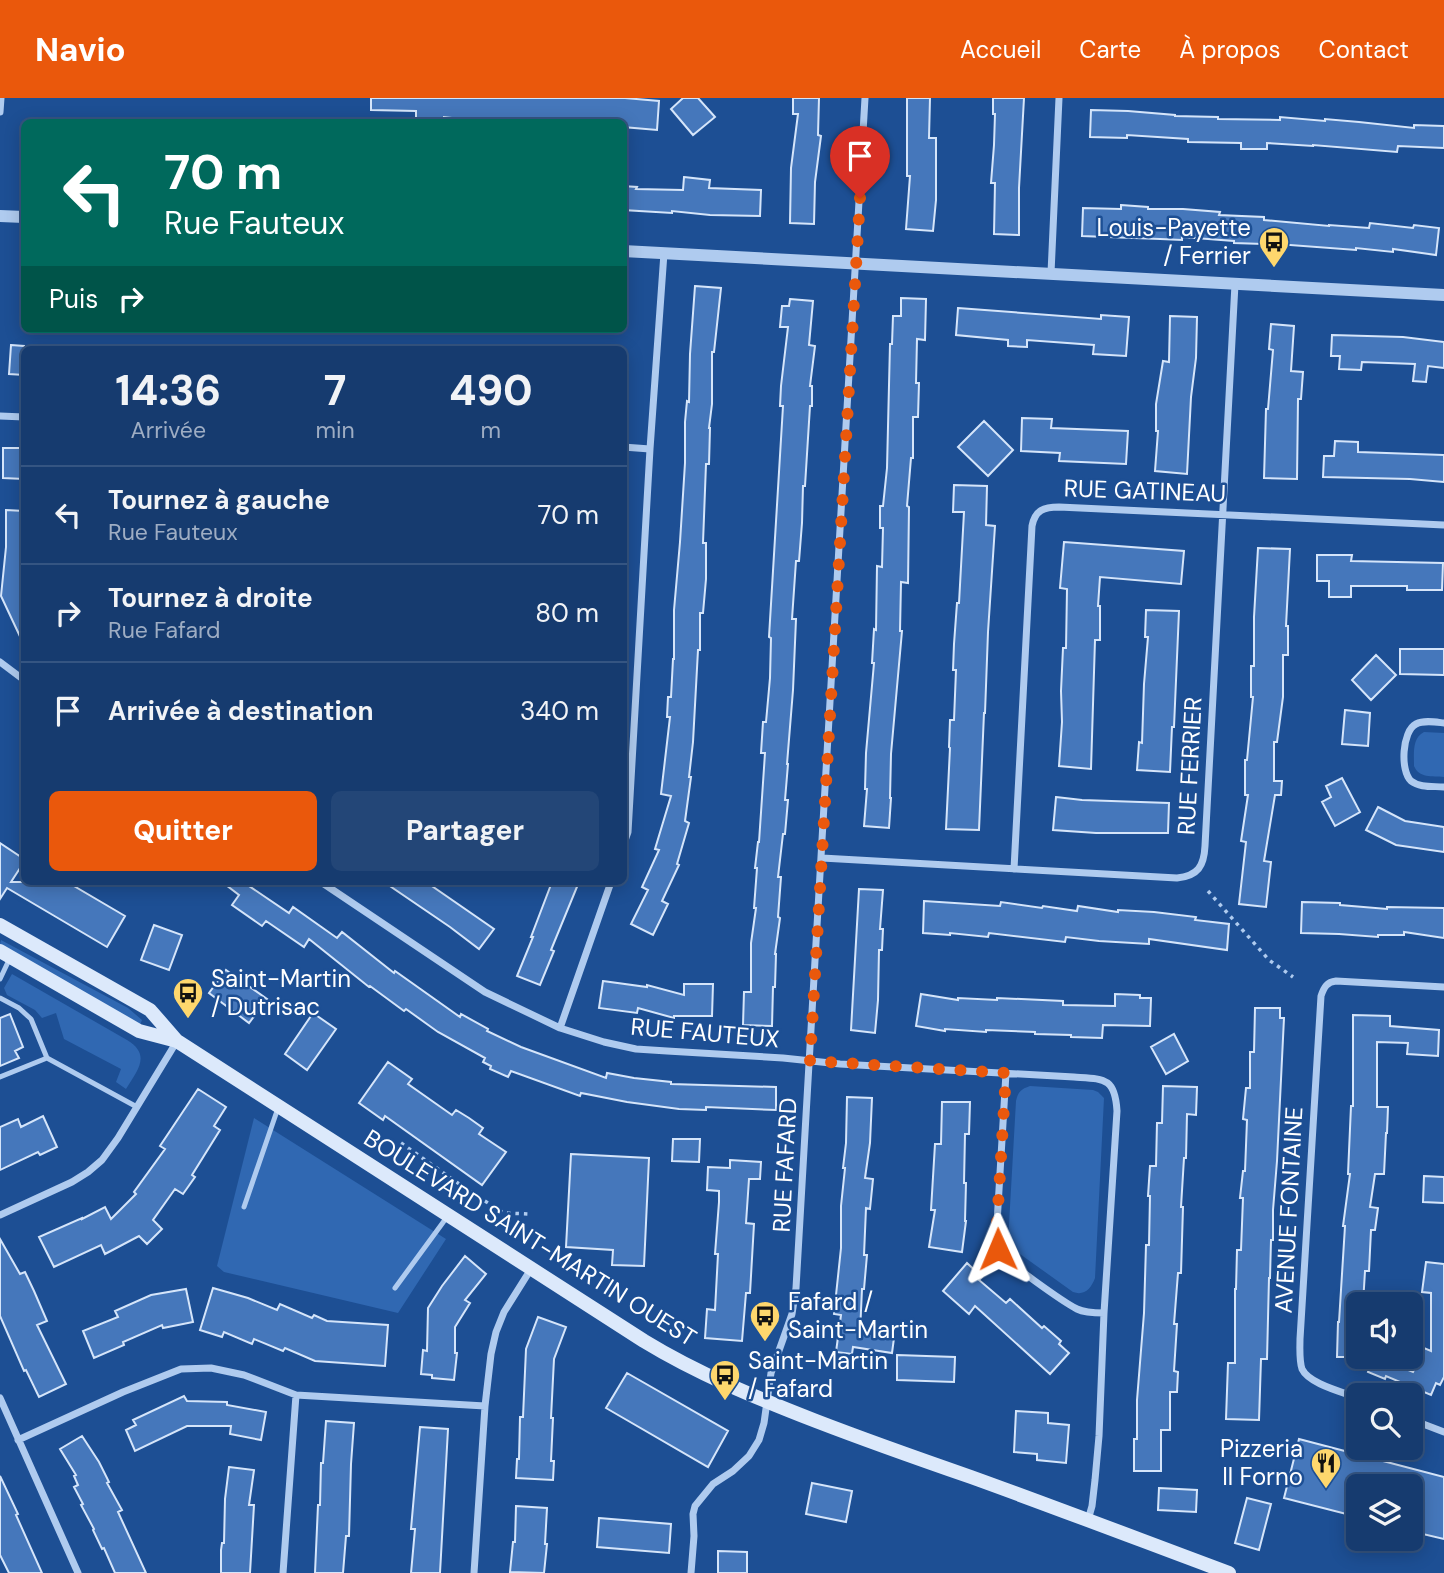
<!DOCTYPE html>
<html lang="fr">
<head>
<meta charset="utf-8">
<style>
	:root { --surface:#163b6f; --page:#234677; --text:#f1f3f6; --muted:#9eadc3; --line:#355582; --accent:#ea580c }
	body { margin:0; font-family:"DM Sans",sans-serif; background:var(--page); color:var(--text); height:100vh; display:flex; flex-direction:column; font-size:26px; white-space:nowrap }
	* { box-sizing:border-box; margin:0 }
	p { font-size:23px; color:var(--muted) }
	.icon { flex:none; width:38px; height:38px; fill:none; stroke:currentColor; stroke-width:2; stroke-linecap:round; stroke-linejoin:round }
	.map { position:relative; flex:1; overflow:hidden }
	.side { position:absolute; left:21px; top:248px; width:606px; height:539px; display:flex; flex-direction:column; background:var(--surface); border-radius:10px; box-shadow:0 4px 18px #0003,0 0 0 2px var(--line) }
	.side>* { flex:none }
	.banner { position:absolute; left:21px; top:21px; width:606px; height:214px; border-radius:10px; box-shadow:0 4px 18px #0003,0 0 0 2px var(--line); background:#00695c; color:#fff; overflow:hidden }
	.controls { position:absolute; left:1346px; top:1194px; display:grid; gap:14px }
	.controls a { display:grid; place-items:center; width:77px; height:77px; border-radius:10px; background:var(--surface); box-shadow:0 4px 18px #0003,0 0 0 2px var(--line); font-size:35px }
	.pin { position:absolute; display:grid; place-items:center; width:60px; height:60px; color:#fff; margin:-72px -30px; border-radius:50% 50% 50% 0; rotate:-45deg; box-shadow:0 0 7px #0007 }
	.pin .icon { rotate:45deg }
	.me { position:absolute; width:77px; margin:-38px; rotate:359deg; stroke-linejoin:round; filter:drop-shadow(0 0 5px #0008) }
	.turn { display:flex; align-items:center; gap:24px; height:147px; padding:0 28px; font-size:32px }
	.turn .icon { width:91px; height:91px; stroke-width:2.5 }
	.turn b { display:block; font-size:49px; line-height:60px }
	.then { display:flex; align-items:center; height:66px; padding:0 28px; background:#0003; gap:14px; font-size:26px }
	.eta { display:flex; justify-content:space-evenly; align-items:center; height:119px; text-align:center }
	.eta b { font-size:42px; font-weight:800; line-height:49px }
	.button { display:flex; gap:14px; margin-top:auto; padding:14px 28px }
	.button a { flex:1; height:80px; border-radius:10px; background:var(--accent); color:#fff; font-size:28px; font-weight:800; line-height:80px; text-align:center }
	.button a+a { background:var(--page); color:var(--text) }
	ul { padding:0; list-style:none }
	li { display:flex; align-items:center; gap:21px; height:98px; padding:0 28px; border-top:2px solid var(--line) }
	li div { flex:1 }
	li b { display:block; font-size:26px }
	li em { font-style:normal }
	header { display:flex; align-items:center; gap:42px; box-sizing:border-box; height:98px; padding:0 35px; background:var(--accent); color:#fff }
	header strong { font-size:33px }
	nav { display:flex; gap:38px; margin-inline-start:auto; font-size:24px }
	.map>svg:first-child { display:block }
	.green { fill:#3068b2 }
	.building { fill:#4577bb; stroke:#d5e5fa; stroke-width:2 }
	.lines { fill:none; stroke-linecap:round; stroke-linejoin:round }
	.path { stroke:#afcbef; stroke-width:3.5; stroke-dasharray:3.5 5; stroke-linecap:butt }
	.service { stroke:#afcbef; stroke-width:5 }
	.minor { stroke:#afcbef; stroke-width:7 }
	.tertiary { stroke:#afcbef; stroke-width:12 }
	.secondary { stroke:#dce9fb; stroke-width:14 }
	.route { stroke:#ea580c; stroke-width:12; stroke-dasharray:0 21.6 }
	.labels { text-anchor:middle; stroke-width:5; stroke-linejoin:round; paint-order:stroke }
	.poi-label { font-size:24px; fill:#fff; stroke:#1d4f94; text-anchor:start }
	.street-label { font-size:24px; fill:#fff; stroke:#1d4f94 }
</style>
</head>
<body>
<header>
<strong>Navio</strong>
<nav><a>Accueil</a><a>Carte</a><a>À propos</a><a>Contact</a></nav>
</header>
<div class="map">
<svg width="1444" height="1475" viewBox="0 0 1444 1475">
	<rect width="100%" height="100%" fill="#1d4f94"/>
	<path class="green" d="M1424,634L1444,635V679C1432,678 1419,680 1414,668C1414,655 1412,640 1424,634Z
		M1,842L128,910L142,922L140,927L0,846Z
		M12,876L127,942C152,957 137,973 126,991L116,984L121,971L64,941L56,915L42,920L35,912L7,897L4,890Z
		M1030,988L1093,992L1098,994L1104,1000L1095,1180C1091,1191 1084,1198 1073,1194L1013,1151L1008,1144L1016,1003C1018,994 1021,991 1030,988Z
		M254,1020L446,1141L398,1215L224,1174L217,1168Z"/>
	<path class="building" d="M371,0H625L659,3L657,32L623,29V24H523L479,20V23L444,19V21L416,20V13L371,12Z
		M683,0H698L715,19L693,37L671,11Z
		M793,0H819L818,37L821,38L815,84L814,126L790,125L791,70L798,16H793Z
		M907,0H930L929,40H936V102L933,133L906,131L910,78H907Z
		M993,0H1024L1019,90V137L994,136L995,85H991L994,47L995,16H993Z
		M1091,12L1128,13L1175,17V18L1218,19V21L1280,22V19L1325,23V21L1359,24L1414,30V27L1444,28V50L1398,48L1397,54L1313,47V48L1267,45V51H1241V45L1188,44V41L1127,37V40L1090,39Z
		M684,79L710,82L709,90L761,92L760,118L710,117L672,113V115L623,112V88L637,89L636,91L683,92Z
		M1121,107L1148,109V111H1183L1220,114L1219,117L1264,119V122L1329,128V127L1369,130L1370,125L1413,130L1414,127L1439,130L1436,157L1393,151V154L1356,150V152L1263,145V146L1234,145V143L1182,139V142L1160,141L1082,138L1083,110L1121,111Z
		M695,188L721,190L714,254H712V306L709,330H710L709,366H706L703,445H706V481L703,515H700V552H698L693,644L689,679H691L685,723L689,725L677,766L679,767L662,803L668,806L653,837L631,826L648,792L642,789L659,752L655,751L671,698L661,696L670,619H667L668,599H671L673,561H674V512L680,444L685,365V324L687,303L689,304L690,256Z
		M901,200L926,201L925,242L917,241L916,285H919L918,319H913V360H911L907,408L909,409L908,485L901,484L900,533H902L891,656L890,700H891L889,730L864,728L867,691H865L866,655L874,565H872L874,531L876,532L877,468L882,469L883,430H880V408H883L887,370L890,246H892L893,218H901Z
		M790,201L813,203L809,247L815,248L810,288H812V308H810L805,388H803L802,425L799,463H796L792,521H796L793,592L787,666H788L785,702H788L785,736H783L778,779H781L778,819L780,820L775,856H776L775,889H773L772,928L743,927L744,894H751V845L756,810H754L757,770H755L758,744H759L765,655H761L763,624H766L770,580L771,540L769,539L783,308H780L781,288L788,229H780L782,208H789Z
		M958,210L1101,221V217L1129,219L1126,258L1093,256L1094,247L1027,242V249L1008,248V242L956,237Z
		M1170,218L1197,219L1196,260L1191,299L1187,376L1155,373L1158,333H1156V306L1163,263L1169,264Z
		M1271,226L1294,228L1291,273L1303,274L1301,301H1298L1297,381L1264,380L1266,311H1268L1273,252L1269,251Z
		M1332,237L1403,239L1444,244V270L1428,268L1426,284L1413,283L1415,266L1362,264L1361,272L1339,271L1340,258H1331Z
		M11,247L24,248V277L9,276Z
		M1022,320L1052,321L1051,330L1128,333L1126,366L1059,363L1060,355L1021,353Z
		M984,323L1013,352L988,378L958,349Z
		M1335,343L1358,344V354L1444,357V384L1410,381L1323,379L1324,358H1334Z
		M3,350H24V381L3,380Z
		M954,387L987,388L986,427L995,428L988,534L985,615H984L979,732L946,731L950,650L949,649L950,622H954L956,572H953L954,546L957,505H959L964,414H953Z
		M6,412L24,413V547L1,498L6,449Z
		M1064,444L1184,453L1181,486L1100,479L1098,508H1100V542H1095L1091,671L1059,668L1062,624L1061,593L1063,550H1066L1067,491L1060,490Z
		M1258,450L1290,451L1286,528H1288V557H1283V599L1277,644H1274V683H1282L1281,697H1275L1264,763L1271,764L1266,809L1239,806L1246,744L1241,743L1248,697H1245V662H1247L1253,599H1251V568H1254V519Z
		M1317,457H1352L1351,463L1443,465L1442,492H1407V488H1351V499H1329V483H1317Z
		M1146,512L1179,513L1174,629H1172L1170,674L1137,672L1139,644L1142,645L1144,586L1148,539H1145Z
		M1400,551H1444V577L1400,576Z
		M1376,557L1396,577L1371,602L1352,582Z
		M1345,612L1370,615L1368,648L1342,646Z
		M1342,680L1360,714L1335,728L1322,704L1331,699L1326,688Z
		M1056,699L1082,702L1169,705L1168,735H1096L1053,732Z
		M1378,709L1405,723L1444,729V754L1396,747L1366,732Z
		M0,745L24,761V764L11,784H67L125,818L107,849L7,790L0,801Z
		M222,784H243L289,815L293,809L337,840L342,834L394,875L395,873L460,919L461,916L488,931L487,933L521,949L606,980L607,975L634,980L671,984V986L776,989V1012L706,1009V1012L679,1011L627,1004L581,995L580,998L511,973L508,979L490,971L491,968L483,964L485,960L438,934L406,911L404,913L370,888L369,889L309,841L304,849L266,823L262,828L232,807L239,797Z
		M384,784H426L494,831L479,851L450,829Z
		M552,784H579L551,852L554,853L540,887L517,878L533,839H531Z
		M859,791L883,792L880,831H883L882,852H879L878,902L875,935L851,932Z
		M924,803L1000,808L1001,804L1042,810L1043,808L1077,813L1078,808L1118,814V812L1154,814L1196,819L1195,822L1229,826L1227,852L1149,841V846L1099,843L1066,839L1065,844L989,835L988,839L950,835V837L923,835Z
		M1302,804L1340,805V807L1387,811V809L1444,810V840L1404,834V837H1378V839L1339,836L1301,835Z
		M154,827L182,837L169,872L141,862Z
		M226,872L267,901L249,925L209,895Z
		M603,883L647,889V887L684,897V886H713L712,918H674V920L638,910L637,915L599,910Z
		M921,896L958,902V900L997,902V900L1063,903V907L1115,908V896L1140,897V900H1151L1150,928L1103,927L1102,940L1071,939V937L1035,936V934L986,932V934L945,931V933L916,928Z
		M1255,910H1280V920H1284L1277,1063L1273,1112V1142H1271L1270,1180H1269L1267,1261H1261L1259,1322L1226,1321L1228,1265H1235V1191H1236L1237,1152H1241L1243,1100H1240L1243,1073H1245L1247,1022L1243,1021L1246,990H1250V954H1254Z
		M313,915L336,931L307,972L285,956Z
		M10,916L23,949L15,953L19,960L0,968V920Z
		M1353,917L1390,918V928L1439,932L1438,958L1407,956L1408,945L1377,944V1009H1388L1387,1035H1386L1384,1076H1375L1370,1109L1378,1110L1375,1132H1371L1369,1173H1365L1363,1206H1358V1259H1337L1338,1224H1339L1345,1128H1343L1350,1076H1348L1351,1008H1353Z
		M1174,936L1188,963L1166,976L1151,949Z
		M388,964L412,981L408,986L452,1017L456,1012L469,1020L483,1030L479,1036L506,1054L482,1087L385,1018L383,1022L359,1005Z
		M1163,988L1197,989L1196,1017L1187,1016L1186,1060H1184L1181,1109H1183L1181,1175H1178L1174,1226H1177L1174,1273L1178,1274L1177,1294H1170V1332H1161V1373H1134V1341H1137V1302L1144,1215L1146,1147H1149L1150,1098H1148L1150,1068H1156L1157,1025H1162Z
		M198,991L226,1009L214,1028L220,1032L192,1077L195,1079L183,1096L175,1091L153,1122L162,1131L147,1146L139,1138L105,1156L101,1147L54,1169L39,1139L82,1120V1121L105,1109L111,1121L136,1096L134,1094L165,1051L160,1048Z
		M847,999L872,1000L870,1045L865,1080L873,1081L870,1111L866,1110L864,1157H867L864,1191H862L860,1235L894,1240L892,1255L853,1249L852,1256L836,1254L841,1217L834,1216L841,1150V1108L845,1070H843L846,1045Z
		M942,1004H970L969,1036H965L964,1085H966L965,1123H966L962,1154L929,1149L935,1112H931L935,1046H941Z
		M43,1018L57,1049L40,1057L38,1054L0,1072V1029L18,1021L21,1029Z
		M673,1041H700L699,1064L672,1063Z
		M571,1056L649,1060L644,1168L612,1167L613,1152L566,1149Z
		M730,1062L761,1064L760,1081H749L746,1125L754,1126L750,1195H746L742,1243L705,1240L707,1211L715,1212L718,1156H715L719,1104V1093L707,1092L708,1069L730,1070Z
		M1424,1078L1444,1079V1105L1423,1104Z
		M0,1141L20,1176L25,1174L34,1193L47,1223L37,1227L66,1286L39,1299L26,1272L24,1273L0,1218Z
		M465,1158L486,1176L465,1202L470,1205L455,1229V1255H457L454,1282L432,1280V1277L421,1276L423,1252L427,1253L428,1210L442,1188Z
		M1426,1164L1444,1166V1279L1440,1287L1436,1285L1431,1297L1386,1278L1385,1281L1368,1274L1374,1258L1413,1274L1424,1250L1431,1253V1195L1422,1194Z
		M967,1165L982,1179L979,1182L1006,1205L1010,1201L1042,1230L1044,1228L1061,1243L1059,1246L1069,1255L1050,1276L975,1208L969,1216L943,1193Z
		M213,1190L248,1200L277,1212L280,1206L312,1220L314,1217L327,1223L388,1227L385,1268L315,1263L285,1250L283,1253L254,1241L252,1246L224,1234L222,1239L200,1232Z
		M186,1191L193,1224L163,1230L162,1227L123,1244L124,1247L94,1260L83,1233L118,1219L115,1213L151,1197Z
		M538,1219L566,1229L554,1261L551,1320H553L551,1363H554L553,1382L516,1380L517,1361H519L520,1319H523L526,1251Z
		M897,1257L955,1259L954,1284L897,1282Z
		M627,1275L728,1333L708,1369L606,1310Z
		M184,1298L187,1303L227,1304V1307L266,1314L261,1342L230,1336L231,1328H187L135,1353L126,1332L136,1327L133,1322Z
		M1016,1313L1048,1315V1325L1069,1327L1066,1365L1037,1362V1356L1014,1354Z
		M326,1323L354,1325L351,1366L349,1438H346L343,1475H315L318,1407H320L321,1365H323Z
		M420,1329L448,1331L440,1475H411L415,1431H411Z
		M82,1338L99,1364L109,1384L107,1385L122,1412L118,1414L146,1475H115L104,1450L102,1451L93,1432L94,1431L81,1407L83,1406L74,1389L78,1387L74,1378L76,1377L60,1351Z
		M1299,1341L1444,1379V1441L1410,1433V1388H1358V1419L1284,1400Z
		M229,1369L254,1372L249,1407H254L250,1475H221V1452L222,1445H224L225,1401Z
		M0,1378L18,1416L16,1417L42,1475H9L0,1457Z
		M812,1385L852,1393L846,1424L806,1416Z
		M1159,1390L1197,1392L1196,1414L1158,1412Z
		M1247,1400L1271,1406L1259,1452L1235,1445Z
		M516,1408L547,1410L545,1446H547L544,1475L510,1474L513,1444H515Z
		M599,1420L671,1426L669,1455L597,1449Z
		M718,1453L747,1454V1475H718Z"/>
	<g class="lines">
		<path class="path" d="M1208,793L1269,862L1293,879
			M401,1045L472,1095L504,1115L529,1116"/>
		<path class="service" d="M0,881L9,862
			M0,900L19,910L31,921L47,960L137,1009
			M0,979L47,960
			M244,1109L278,1010
			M395,1190L447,1119"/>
		<path class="minor" d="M0,14L1,0
			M1051,175L1059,0
			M0,318L24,319
			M623,349L650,351
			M0,564L24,582
			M1444,625C1435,624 1424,622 1416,626C1402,633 1400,673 1411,683C1420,690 1433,688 1444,689
			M623,748L628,734L650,351L664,155
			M822,760L1177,780C1198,778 1204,768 1205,748L1235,186
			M1014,771L1032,428C1035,412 1044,409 1059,409L1444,427
			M321,784L485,894L560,930L604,944L636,951L667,953L783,960L840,966L1074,979C1104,981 1115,979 1117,1013L1104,1215L1099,1338L1095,1382L1092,1408L1088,1422
			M560,930L611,784
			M1006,975L997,1125C996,1133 994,1144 998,1152C1003,1162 1065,1205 1077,1211C1085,1215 1095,1215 1104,1215
			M0,1117L72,1084L88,1074L102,1062L118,1040L177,943
			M0,1300L78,1475
			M1358,1300C1343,1294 1309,1286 1302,1271C1299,1262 1300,1250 1300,1241L1321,898C1324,889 1327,884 1336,883L1444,889
			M1410,1321L1444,1334
			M18,1342L123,1294L181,1271L211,1270L244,1277L296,1297L485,1308
			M283,1475L296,1297
			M474,1475L485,1308L491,1256L496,1234L504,1214L531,1171
			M691,1475L694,1438L693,1416L695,1408L713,1386L733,1373L749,1358L759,1342L764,1325L771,1275L792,1216L796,1190L865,0"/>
		<path class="tertiary" d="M0,118L24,119
			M623,153L1444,197"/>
		<path class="secondary" d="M0,827L150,912L177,943L644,1243C698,1276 757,1300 816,1323C868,1343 919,1361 971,1379C1057,1410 1143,1443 1229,1475
			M0,853L139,933L177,943"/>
	</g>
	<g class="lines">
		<path class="route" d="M860,100L810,963L1006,975L996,1143L998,1151"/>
	</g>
	<defs>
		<g id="bus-pin" transform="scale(1.575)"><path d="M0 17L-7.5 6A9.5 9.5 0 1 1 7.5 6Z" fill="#fed76d" stroke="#1d4f94"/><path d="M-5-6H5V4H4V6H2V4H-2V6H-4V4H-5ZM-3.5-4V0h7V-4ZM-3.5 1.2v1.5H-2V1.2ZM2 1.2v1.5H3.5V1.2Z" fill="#111"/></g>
		<g id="restaurant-pin" transform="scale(1.575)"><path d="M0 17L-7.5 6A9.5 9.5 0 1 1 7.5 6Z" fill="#fed76d" stroke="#1d4f94"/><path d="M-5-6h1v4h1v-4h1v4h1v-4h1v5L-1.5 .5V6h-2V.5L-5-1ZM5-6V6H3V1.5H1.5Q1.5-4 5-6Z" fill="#111"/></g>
	</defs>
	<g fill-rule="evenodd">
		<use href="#bus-pin" x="1274" y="144"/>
		<use href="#bus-pin" x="188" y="895"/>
		<use href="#bus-pin" x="765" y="1218"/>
		<use href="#bus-pin" x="725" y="1277"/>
		<use href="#restaurant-pin" x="1326" y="1365"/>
	</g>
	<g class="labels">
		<g class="poi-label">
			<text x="1251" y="138" text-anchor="end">Louis-Payette<tspan x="1251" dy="28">/ Ferrier</tspan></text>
			<text x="211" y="889">Saint-Martin<tspan x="211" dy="28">/ Dutrisac</tspan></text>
			<text x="788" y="1212">Fafard /<tspan x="788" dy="28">Saint-Martin</tspan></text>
			<text x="748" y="1271">Saint-Martin<tspan x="748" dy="28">/ Fafard</tspan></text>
			<text x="1303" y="1359" text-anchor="end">Pizzeria<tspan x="1303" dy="28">Il Forno</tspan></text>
		</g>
		<g class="street-label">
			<text transform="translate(1145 393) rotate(2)" y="8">RUE GATINEAU</text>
			<text transform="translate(1190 668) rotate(-87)" y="8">RUE FERRIER</text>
			<text transform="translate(705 935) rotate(5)" y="8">RUE FAUTEUX</text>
			<text transform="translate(785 1067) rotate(-87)" y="8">RUE FAFARD</text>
			<text transform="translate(1289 1112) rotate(-87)" y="8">AVENUE FONTAINE</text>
			<text transform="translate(530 1140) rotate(32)" y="8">BOULEVARD SAINT-MARTIN OUEST</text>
		</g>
	</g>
</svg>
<div class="controls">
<a><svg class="icon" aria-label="sound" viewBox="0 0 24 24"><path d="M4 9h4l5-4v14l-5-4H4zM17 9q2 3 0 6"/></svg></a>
<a><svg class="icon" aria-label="search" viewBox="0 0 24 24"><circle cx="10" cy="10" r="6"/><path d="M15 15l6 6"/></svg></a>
<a><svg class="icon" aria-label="layers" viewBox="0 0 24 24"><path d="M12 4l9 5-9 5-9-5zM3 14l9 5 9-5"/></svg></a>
</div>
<div class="pin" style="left:860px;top:100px;background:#d93025"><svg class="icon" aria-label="arrive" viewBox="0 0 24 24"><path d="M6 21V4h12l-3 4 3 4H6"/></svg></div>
<svg class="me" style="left:998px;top:1151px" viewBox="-20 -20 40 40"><path d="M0-17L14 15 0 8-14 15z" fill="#ea580c" stroke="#fff" stroke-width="4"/></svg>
<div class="banner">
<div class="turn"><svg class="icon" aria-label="left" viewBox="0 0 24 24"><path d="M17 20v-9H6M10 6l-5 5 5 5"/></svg><div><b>70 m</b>Rue Fauteux</div></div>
<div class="then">Puis<svg class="icon" aria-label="right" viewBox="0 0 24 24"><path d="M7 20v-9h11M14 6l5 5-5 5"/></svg></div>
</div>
<section class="side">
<div class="eta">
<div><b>14:36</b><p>Arrivée</p></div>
<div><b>7</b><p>min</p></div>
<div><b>490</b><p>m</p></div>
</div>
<ul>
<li><svg class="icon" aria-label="left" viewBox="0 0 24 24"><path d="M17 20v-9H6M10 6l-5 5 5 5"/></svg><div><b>Tournez à gauche</b><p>Rue Fauteux</p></div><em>70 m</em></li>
<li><svg class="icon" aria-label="right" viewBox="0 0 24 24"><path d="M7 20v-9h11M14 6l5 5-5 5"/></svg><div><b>Tournez à droite</b><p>Rue Fafard</p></div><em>80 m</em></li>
<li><svg class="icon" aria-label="arrive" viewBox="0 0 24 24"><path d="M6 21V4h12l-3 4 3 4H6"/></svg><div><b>Arrivée à destination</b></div><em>340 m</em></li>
</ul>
<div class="button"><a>Quitter</a><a>Partager</a></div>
</section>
</div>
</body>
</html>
